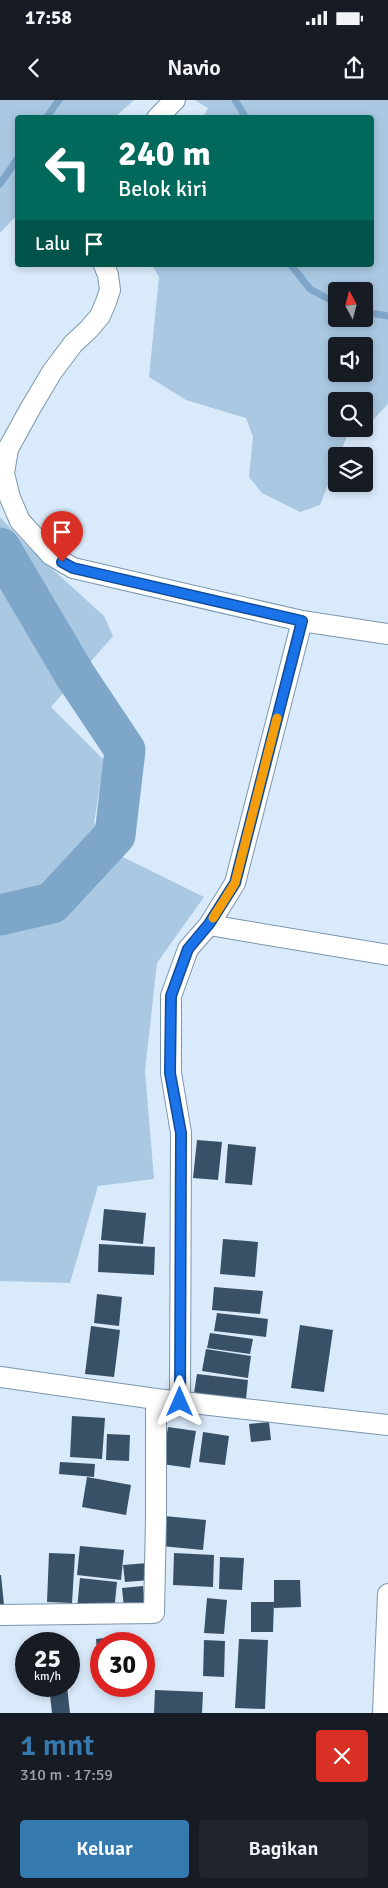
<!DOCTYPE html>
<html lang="id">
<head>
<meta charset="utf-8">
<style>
	:root { --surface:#171b24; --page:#20242c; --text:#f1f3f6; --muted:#9ea1a6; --accent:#357aaf }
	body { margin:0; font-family:Signika,sans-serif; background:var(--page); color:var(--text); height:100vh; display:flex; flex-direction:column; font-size:19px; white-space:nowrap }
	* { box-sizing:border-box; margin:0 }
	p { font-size:16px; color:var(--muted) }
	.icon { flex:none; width:28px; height:28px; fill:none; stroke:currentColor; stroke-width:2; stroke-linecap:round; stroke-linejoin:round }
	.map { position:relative; height:1613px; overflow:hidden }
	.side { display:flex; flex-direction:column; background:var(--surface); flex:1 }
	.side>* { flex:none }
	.banner { position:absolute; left:15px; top:15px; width:359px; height:152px; border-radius:5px; box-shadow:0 2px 8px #0003; background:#00695c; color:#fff; overflow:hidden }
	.needle { width:32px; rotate:353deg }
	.fabs { position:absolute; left:328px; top:182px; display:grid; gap:10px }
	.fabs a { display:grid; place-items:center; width:45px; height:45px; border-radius:5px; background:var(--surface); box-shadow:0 2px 8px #0003; font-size:25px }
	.speed { position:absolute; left:15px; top:1532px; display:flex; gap:10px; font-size:25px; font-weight:700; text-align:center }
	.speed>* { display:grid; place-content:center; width:65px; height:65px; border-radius:50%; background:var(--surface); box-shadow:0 2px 8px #0003; line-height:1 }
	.speed small { font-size:12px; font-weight:400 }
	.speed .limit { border:8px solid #d22; background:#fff; color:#111 }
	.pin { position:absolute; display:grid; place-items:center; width:42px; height:42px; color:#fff; margin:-51px -21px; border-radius:50% 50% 50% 0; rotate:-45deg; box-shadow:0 0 5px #0007 }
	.pin .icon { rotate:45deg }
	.me { position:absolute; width:55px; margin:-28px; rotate:0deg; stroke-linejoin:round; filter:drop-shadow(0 0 4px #0008) }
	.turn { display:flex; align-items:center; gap:18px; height:105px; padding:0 20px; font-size:22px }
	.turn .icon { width:65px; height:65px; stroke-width:2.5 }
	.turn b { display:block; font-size:35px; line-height:42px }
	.then { display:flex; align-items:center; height:48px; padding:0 20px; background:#0003; gap:10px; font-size:19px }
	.round { display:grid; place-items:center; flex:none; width:52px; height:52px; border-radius:5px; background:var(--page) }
	.overview { display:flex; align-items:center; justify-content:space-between; height:85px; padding:0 20px }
	h1 { font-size:30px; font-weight:600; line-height:38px; color:var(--accent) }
	.cta { display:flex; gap:10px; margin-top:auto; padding:10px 20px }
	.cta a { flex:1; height:58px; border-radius:5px; background:var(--accent); color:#fff; font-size:20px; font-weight:600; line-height:58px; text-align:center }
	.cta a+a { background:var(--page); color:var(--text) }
	.status { display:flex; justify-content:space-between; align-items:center; height:35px; padding:0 25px; background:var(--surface); direction:ltr }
	.status svg { height:14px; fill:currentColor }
	header { display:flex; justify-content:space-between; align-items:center; height:65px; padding:0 20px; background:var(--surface); font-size:22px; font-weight:600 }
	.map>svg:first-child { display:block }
	.green { fill:#aac8e2; fill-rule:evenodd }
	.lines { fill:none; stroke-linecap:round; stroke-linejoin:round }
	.stream { stroke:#7ea6c8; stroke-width:7 }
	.river { stroke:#7ea6c8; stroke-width:41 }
	.building { fill:#395167 }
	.minor-casing { stroke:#7b96ad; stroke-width:22 }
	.minor { stroke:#fff; stroke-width:20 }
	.route-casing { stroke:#114b97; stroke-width:12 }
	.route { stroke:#1a73e8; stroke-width:9 }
	.slow { stroke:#f59e0b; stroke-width:9 }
</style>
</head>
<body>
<div class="status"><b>17:58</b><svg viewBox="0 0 49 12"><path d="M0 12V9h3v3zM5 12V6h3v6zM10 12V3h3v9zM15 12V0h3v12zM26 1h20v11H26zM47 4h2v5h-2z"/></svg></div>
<header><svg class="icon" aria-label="back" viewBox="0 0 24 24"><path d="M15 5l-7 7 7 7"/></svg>Navio<svg class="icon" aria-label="share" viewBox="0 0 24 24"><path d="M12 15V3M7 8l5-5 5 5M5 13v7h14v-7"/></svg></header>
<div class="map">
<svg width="388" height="1613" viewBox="0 0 388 1613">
	<rect width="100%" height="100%" fill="#d9eafa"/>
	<path class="green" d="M0,0H134L115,17L18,18L17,115L0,133Z
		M195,0H388V304L371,322L364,324V301H336V329H350L339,356H336V364L320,405L300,412L262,393L249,377L253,337L246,318L186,300L149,277L159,177L152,165H371V18L203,17L208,8ZM336,191H364V219H336ZM336,246H364V274H336Z
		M0,417L27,446L104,516L113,536L51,607L104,660L94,723L123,757L204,797L157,863L145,971L154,1079L98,1086L70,1183L0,1181Z"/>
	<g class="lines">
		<path class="stream" d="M235,0L246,18
			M46,18L59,0
			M0,84L18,58
			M291,165L310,189L336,203
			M364,212L388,216"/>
		<path class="river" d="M0,448L75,575L125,650L115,735L52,803L0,815"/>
	</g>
	<path class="building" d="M197,1040L222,1042L218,1080L193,1078Z
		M228,1044L256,1047L252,1085L225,1083Z
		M104,1109L146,1113L143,1144L101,1140Z
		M223,1139L258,1142L255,1177L220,1174Z
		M99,1144L155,1147L154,1175L98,1172Z
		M214,1187L263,1191L260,1214L212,1210Z
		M97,1194L122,1197L119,1226L94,1223Z
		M217,1213L268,1219L266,1237L214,1231Z
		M300,1225L333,1230L324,1292L291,1288Z
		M91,1226L120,1230L114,1277L85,1274Z
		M210,1233L253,1239L250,1254L207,1248Z
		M206,1249L251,1256L248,1278L202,1271Z
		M197,1274L248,1280L246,1299L194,1293Z
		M72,1316L105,1318L102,1359L70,1357Z
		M269,1322L271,1340L251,1342L249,1324Z
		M168,1327L196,1331L190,1368L162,1364Z
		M203,1332L229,1336L225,1365L199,1362Z
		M107,1334L130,1335L129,1361L106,1360Z
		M60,1362L95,1364L94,1377L59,1374Z
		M87,1377L131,1385L126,1415L82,1407Z
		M164,1416L206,1420L203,1450L161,1446Z
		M80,1446L124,1450L121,1480L77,1475Z
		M49,1453L75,1454L72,1503L47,1502Z
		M174,1453L214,1455L213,1487L173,1485Z
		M220,1457L244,1458L242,1490L219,1489Z
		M148,1463L150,1480L125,1482L123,1465Z
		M0,1475H1L4,1505H0Z
		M80,1478L117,1482L114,1512L77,1509Z
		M274,1480H300L301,1507L274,1508Z
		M143,1486L145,1506L124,1508L122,1488Z
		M207,1498L227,1500L224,1534L204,1533Z
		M251,1502H274L273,1532H251Z
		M121,1536L122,1544H101V1576H99L96,1539Z
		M239,1539L268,1540L265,1609L235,1608Z
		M204,1540L225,1541L224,1577L203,1576Z
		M49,1586H67L70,1613H52Z
		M155,1590L203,1592L202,1613H154Z"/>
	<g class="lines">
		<g class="minor-casing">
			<path id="minor" d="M157,18L175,0
				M104,165L108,175L110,190L106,202L100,216L89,229L73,244L52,272L30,309L8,349L4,373L10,398L20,421L51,455L73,468L302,521L235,783L209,825L188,849L171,896V973L181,1033L180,1302
				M302,521L388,534
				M209,825L388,855
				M0,1277L156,1299L388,1325
				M0,1515L154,1513L156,1419V1299
				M383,1613L388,1494"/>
		</g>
		<use href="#minor" class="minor"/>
	</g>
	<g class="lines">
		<g class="route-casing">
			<path id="route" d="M62,462L73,468L302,521L235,783L209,824L188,849L171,896L170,973L181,1033L180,1302"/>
		</g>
		<use href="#route" class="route"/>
		<path class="slow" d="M213,818L235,783L277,618"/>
	</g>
</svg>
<div class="fabs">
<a><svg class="needle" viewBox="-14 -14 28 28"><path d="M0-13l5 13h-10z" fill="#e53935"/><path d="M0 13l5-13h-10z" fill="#9ea1a6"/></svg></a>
<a><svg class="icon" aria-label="sound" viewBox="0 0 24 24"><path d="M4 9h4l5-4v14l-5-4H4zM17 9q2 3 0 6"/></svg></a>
<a><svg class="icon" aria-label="search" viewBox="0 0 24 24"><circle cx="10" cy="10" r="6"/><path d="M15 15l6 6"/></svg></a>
<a><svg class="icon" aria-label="layers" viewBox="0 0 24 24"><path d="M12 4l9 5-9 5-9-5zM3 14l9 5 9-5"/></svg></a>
</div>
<div class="speed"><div>25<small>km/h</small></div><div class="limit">30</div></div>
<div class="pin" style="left:62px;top:462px;background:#d93025"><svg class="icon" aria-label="arrive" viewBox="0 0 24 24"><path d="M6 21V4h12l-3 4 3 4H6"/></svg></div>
<svg class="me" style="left:180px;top:1302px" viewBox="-20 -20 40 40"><path d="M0-17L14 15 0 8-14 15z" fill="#1a73e8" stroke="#fff" stroke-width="4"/></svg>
<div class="banner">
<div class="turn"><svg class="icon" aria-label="left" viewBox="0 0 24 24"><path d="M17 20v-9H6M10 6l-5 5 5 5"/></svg><div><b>240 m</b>Belok kiri</div></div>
<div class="then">Lalu<svg class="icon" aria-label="arrive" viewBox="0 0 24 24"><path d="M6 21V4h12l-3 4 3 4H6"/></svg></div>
</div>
</div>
<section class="side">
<div class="overview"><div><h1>1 mnt</h1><p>310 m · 17:59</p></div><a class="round" style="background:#d93025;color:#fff"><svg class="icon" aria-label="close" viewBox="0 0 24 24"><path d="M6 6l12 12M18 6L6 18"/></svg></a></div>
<div class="cta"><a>Keluar</a><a>Bagikan</a></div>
</section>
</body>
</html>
